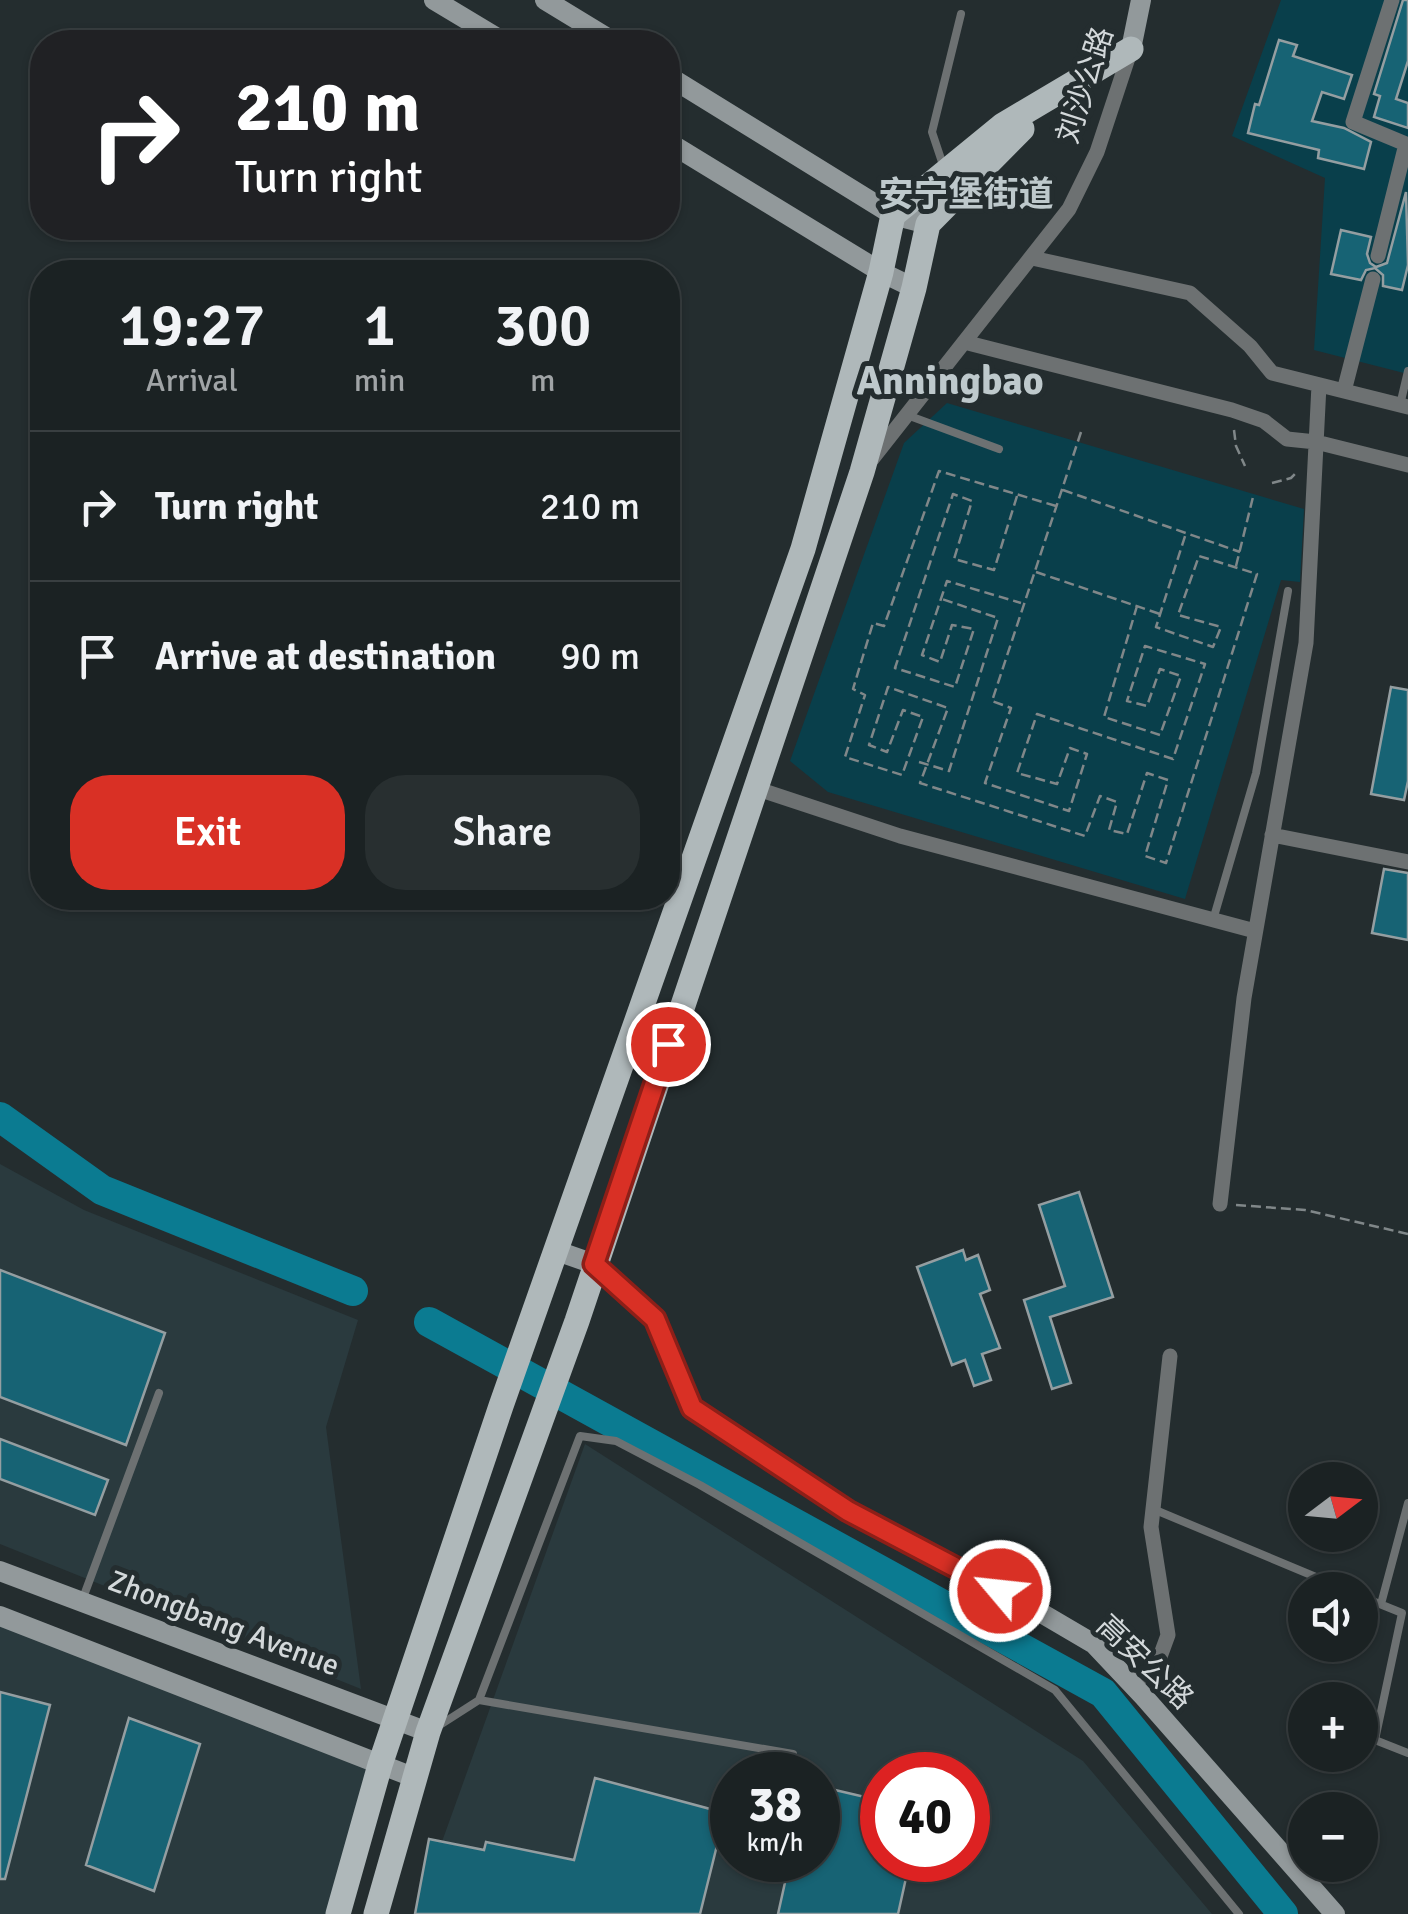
<!DOCTYPE html>
<html lang="en">
<head>
<meta charset="utf-8">
<style>
	:root { --surface:#1b2223; --page:#282f30; --text:#f1f3f6; --muted:#a0a4a6; --line:#393f41; --accent:#d93025 }
	body { margin:0; font-family:Signika,"Noto Sans SC",sans-serif; background:var(--page); color:var(--text); height:100vh; display:flex; flex-direction:column; font-size:38px; white-space:nowrap }
	* { box-sizing:border-box; margin:0 }
	p { font-size:32px; color:var(--muted) }
	.icon { flex:none; width:55px; height:55px; fill:none; stroke:currentColor; stroke-width:2; stroke-linecap:round; stroke-linejoin:round }
	.map { position:relative; flex:1; overflow:hidden }
	.panel { position:absolute; left:30px; top:260px; width:650px; height:650px; display:flex; flex-direction:column; background:var(--surface); border-radius:40px; box-shadow:0 2px 8px #0004,0 0 0 2px var(--line) }
	.panel>* { flex:none }
	.hud { position:absolute; left:30px; top:30px; width:650px; height:210px; border-radius:40px; box-shadow:0 2px 8px #0004,0 0 0 2px var(--line); background:#202124; color:#fff; overflow:hidden }
	.needle { width:65px; rotate:74deg }
	.fabs { position:absolute; left:1288px; top:1462px; display:grid; gap:20px }
	.fabs a { display:grid; place-items:center; width:90px; height:90px; border-radius:50%; background:var(--surface); box-shadow:0 2px 8px #0004,0 0 0 2px var(--line); font-size:50px }
	.speed { position:absolute; left:710px; top:1752px; display:flex; gap:20px; font-size:50px; font-weight:700; text-align:center }
	.speed>* { display:grid; place-content:center; width:130px; height:130px; border-radius:50%; background:var(--surface); box-shadow:0 2px 8px #0004,0 0 0 2px var(--line); line-height:1 }
	.speed small { font-size:25px; font-weight:400 }
	.speed .limit { border:15px solid #d22; background:#fff; color:#111 }
	.pin { position:absolute; display:grid; place-items:center; width:85px; height:85px; color:#fff; margin:-42px; border:5px solid #fff; border-radius:50%; box-shadow:0 2px 10px #0007 }
	.me { position:absolute; width:110px; margin:-55px; rotate:298deg; stroke-linejoin:round; filter:drop-shadow(0 0 8px #0008) }
	.turn { display:flex; align-items:center; gap:35px; height:210px; padding:0 40px; font-size:45px }
	.turn .icon { width:130px; height:130px; stroke-width:2.5 }
	.turn b { display:block; font-size:70px; line-height:85px }
	.eta { display:flex; justify-content:space-evenly; align-items:center; height:170px; text-align:center }
	.eta b { font-size:60px; font-weight:600; line-height:70px }
	.primary-button { display:flex; gap:20px; margin-top:auto; padding:20px 40px }
	.primary-button a { flex:1; height:115px; border-radius:40px; background:var(--accent); color:#fff; font-size:40px; font-weight:600; line-height:115px; text-align:center }
	.primary-button a+a { background:var(--page); color:var(--text) }
	ul { padding:0; list-style:none }
	li { display:flex; align-items:center; gap:30px; height:150px; padding:0 40px; border-top:2px solid var(--line) }
	li div { flex:1 }
	li b { display:block; font-size:38px }
	li em { font-style:normal }
	.map>svg:first-child { display:block }
	.built { fill:#2a3a3e; fill-rule:evenodd }
	.green { fill:#093f4b }
	.lines { fill:none; stroke-linecap:round; stroke-linejoin:round }
	.river { stroke:#0b7b91; stroke-width:30 }
	.building { fill:#176374; stroke:#949ea1; stroke-width:2.5 }
	.path { stroke:#808789; stroke-width:2.5; stroke-dasharray:10 5; stroke-linecap:butt }
	.lane { stroke:#6d7172; stroke-width:8 }
	.street { stroke:#6d7172; stroke-width:15 }
	.secondary { stroke:#92999b; stroke-width:20 }
	.primary { stroke:#afb8ba; stroke-width:25 }
	.route-casing { stroke:#8d1f18; stroke-width:25 }
	.route { stroke:#d93025; stroke-width:18 }
	.labels { text-anchor:middle; stroke-width:10; stroke-linejoin:round; paint-order:stroke }
	.street-label { font-size:30px; fill:#d3d8da; stroke:#242d2f }
	.quarter-label { font-size:35px; font-weight:bold; fill:#bec9cc; stroke:#242d2f }
	.district-label { font-size:40px; font-weight:bold; fill:#bec9cc; stroke:#242d2f }
</style>
</head>
<body>
<div class="map">
<svg width="1408" height="1914" viewBox="0 0 1408 1914">
	<rect width="100%" height="100%" fill="#242d2f"/>
	<path class="built" d="M0,1164L84,1210L358,1320L326,1427L361,1689L0,1544Z
		M585,1444L1083,1761L1212,1914H416ZM732,1775H818V1860H732ZM882,1775H968V1860H882Z
		M0,1620L380,1765L333,1914H0Z"/>
	<path class="green" d="M1281,0H1408V374L1314,350L1325,178L1232,136Z
		M947,403L1304,509L1300,582L1281,580L1185,899L828,792L790,761L904,443Z"/>
	<g class="lines">
		<path class="river" d="M0,1117L102,1190L353,1291
			M429,1322L1103,1693L1283,1914"/>
	</g>
	<path class="building" d="M1403,0H1408V61L1396,99L1408,103V128L1374,117L1380,96L1374,94Z
		M1279,40L1297,45L1293,56L1352,75L1344,99L1322,92L1312,121L1344,128L1371,142L1364,169L1318,158L1319,150L1248,133L1255,104L1259,105Z
		M1406,192L1408,265L1402,290L1383,286V275L1375,268L1366,270L1361,280L1331,274L1341,230L1371,237L1367,254L1370,263L1376,267L1387,263Z
		M1391,687L1408,690V781L1404,800L1371,794Z
		M1384,869L1408,873V940L1372,933Z
		M1079,1192L1113,1297L1050,1317L1071,1383L1052,1389L1024,1300L1065,1286L1039,1205Z
		M963,1250L966,1260L978,1255L990,1290L980,1294L1000,1348L982,1354L991,1380L974,1386L965,1360L952,1365L917,1267Z
		M0,1270L165,1333L126,1445L0,1397Z
		M0,1439L108,1480L95,1515L0,1479Z
		M0,1692L50,1705L5,1879H0Z
		M129,1718L200,1744L154,1891L86,1865Z
		M595,1778L725,1813L700,1914H415L429,1839L484,1850L486,1842L574,1860Z
		M818,1786L882,1801V1860H910L898,1914H778L790,1860H818Z"/>
	<g class="lines">
		<path class="path" d="M1234,430L1236,446L1245,466
			M1081,432L992,701L1011,708L985,783L1069,811L1087,754L1070,748L1057,784L1017,773L1037,714L1173,759L1205,664L1145,646L1127,701L1147,706L1160,669L1181,676L1160,735L1104,717L1137,606
			M1272,483L1291,478L1297,472
			M1063,490L1240,552
			M1017,496L994,570L954,559L972,501L953,494L895,668L955,687L974,629L952,625L940,662L922,655L947,581L1021,603
			M1056,506L939,471L884,626L873,623L853,689L865,695L845,757L902,775L923,717L903,710L887,752L869,745L888,687L948,708L920,783L1085,836L1100,796L1117,802L1109,830L1127,834L1147,773L1168,780L1145,856L1166,863L1257,574L1199,556L1178,615L1221,627L1213,647L1156,627L1186,533
			M1236,566L1253,497
			M1036,572L1160,614
			M919,762L949,771L998,618L942,599
			M1236,1205L1305,1210L1408,1234"/>
		<path class="lane" d="M944,168L932,132L961,14
			M1400,405L1408,371
			M907,415L999,449
			M1213,920L1256,773L1288,591
			M1153,1509L1347,1590
			M1360,1596L1402,1613L1375,1740L1408,1753
			M83,1598L159,1393
			M1381,1604L1408,1503
			M479,1700L580,1436L616,1441L700,1485L1055,1690L1239,1914
			M440,1725L479,1700L793,1754"/>
		<path class="street" d="M1378,256L1406,144L1353,122L1392,0
			M1032,258L1190,293L1250,346L1272,373L1408,407
			M964,342L1232,410L1264,421L1287,439L1316,442L1408,465
			M1344,391L1373,279
			M872,459L1069,209L1097,152L1131,49
			M755,788L900,836L1255,931
			M1272,835L1408,862
			M1220,1204L1244,998L1306,643L1319,385
			M1132,1685L1157,1665L1168,1635L1151,1527L1170,1356"/>
		<path class="secondary" d="M434,0L504,42
			M545,0L614,42
			M1131,49L1141,0
			M668,76L893,215L928,224
			M668,142L881,272L914,288
			M557,1251L594,1264L655,1319L692,1408L847,1511L1031,1607L1094,1644L1144,1697L1335,1914
			M0,1571L428,1732
			M0,1616L413,1777"/>
		<path class="primary" d="M338,1914L380,1765L501,1406L803,549L881,272L893,215L1003,125L1131,49
			M376,1914L428,1732L577,1321L862,472L914,288L928,224L1022,129"/>
	</g>
	<g class="lines">
		<g class="route-casing">
			<path id="route" d="M668,1044L594,1264L655,1319L692,1408L848,1511L1000,1591"/>
		</g>
		<use href="#route" class="route"/>
	</g>
	<g class="labels">
		<g class="street-label">
			<text transform="translate(1085 85) rotate(-72)" y="10">刘沙公路</text>
			<text transform="translate(224 1623) rotate(21)" y="10">Zhongbang Avenue</text>
			<text transform="translate(1145 1662) rotate(44)" y="10">高安公路</text>
		</g>
		<g class="quarter-label">
			<text x="966" y="206">安宁堡街道</text>
		</g>
		<g class="district-label">
			<text x="950" y="394">Anningbao</text>
		</g>
	</g>
</svg>
<div class="fabs">
<a><svg class="needle" viewBox="-14 -14 28 28"><path d="M0-13l5 13h-10z" fill="#e53935"/><path d="M0 13l5-13h-10z" fill="#a0a4a6"/></svg></a>
<a><svg class="icon" aria-label="sound" viewBox="0 0 24 24"><path d="M4 9h4l5-4v14l-5-4H4zM17 9q2 3 0 6"/></svg></a>
<a>+</a>
<a>−</a>
</div>
<div class="speed"><div>38<small>km/h</small></div><div class="limit">40</div></div>
<div class="pin" style="left:668px;top:1044px;background:#d93025"><svg class="icon" aria-label="arrive" viewBox="0 0 24 24"><path d="M6 21V4h12l-3 4 3 4H6"/></svg></div>
<svg class="me" style="left:1000px;top:1591px" viewBox="-20 -20 40 40"><circle r="17" fill="#d93025" stroke="#fff" stroke-width="3"/><path d="M0-11L8 9 0 5-8 9z" fill="#fff"/></svg>
<div class="hud">
<div class="turn"><svg class="icon" aria-label="right" viewBox="0 0 24 24"><path d="M7 20v-9h11M14 6l5 5-5 5"/></svg><div><b>210 m</b>Turn right</div></div>
</div>
<section class="panel">
<div class="eta">
<div><b>19:27</b><p>Arrival</p></div>
<div><b>1</b><p>min</p></div>
<div><b>300</b><p>m</p></div>
</div>
<ul>
<li><svg class="icon" aria-label="right" viewBox="0 0 24 24"><path d="M7 20v-9h11M14 6l5 5-5 5"/></svg><div><b>Turn right</b></div><em>210 m</em></li>
<li><svg class="icon" aria-label="arrive" viewBox="0 0 24 24"><path d="M6 21V4h12l-3 4 3 4H6"/></svg><div><b>Arrive at destination</b></div><em>90 m</em></li>
</ul>
<div class="primary-button"><a>Exit</a><a>Share</a></div>
</section>
</div>
</body>
</html>
